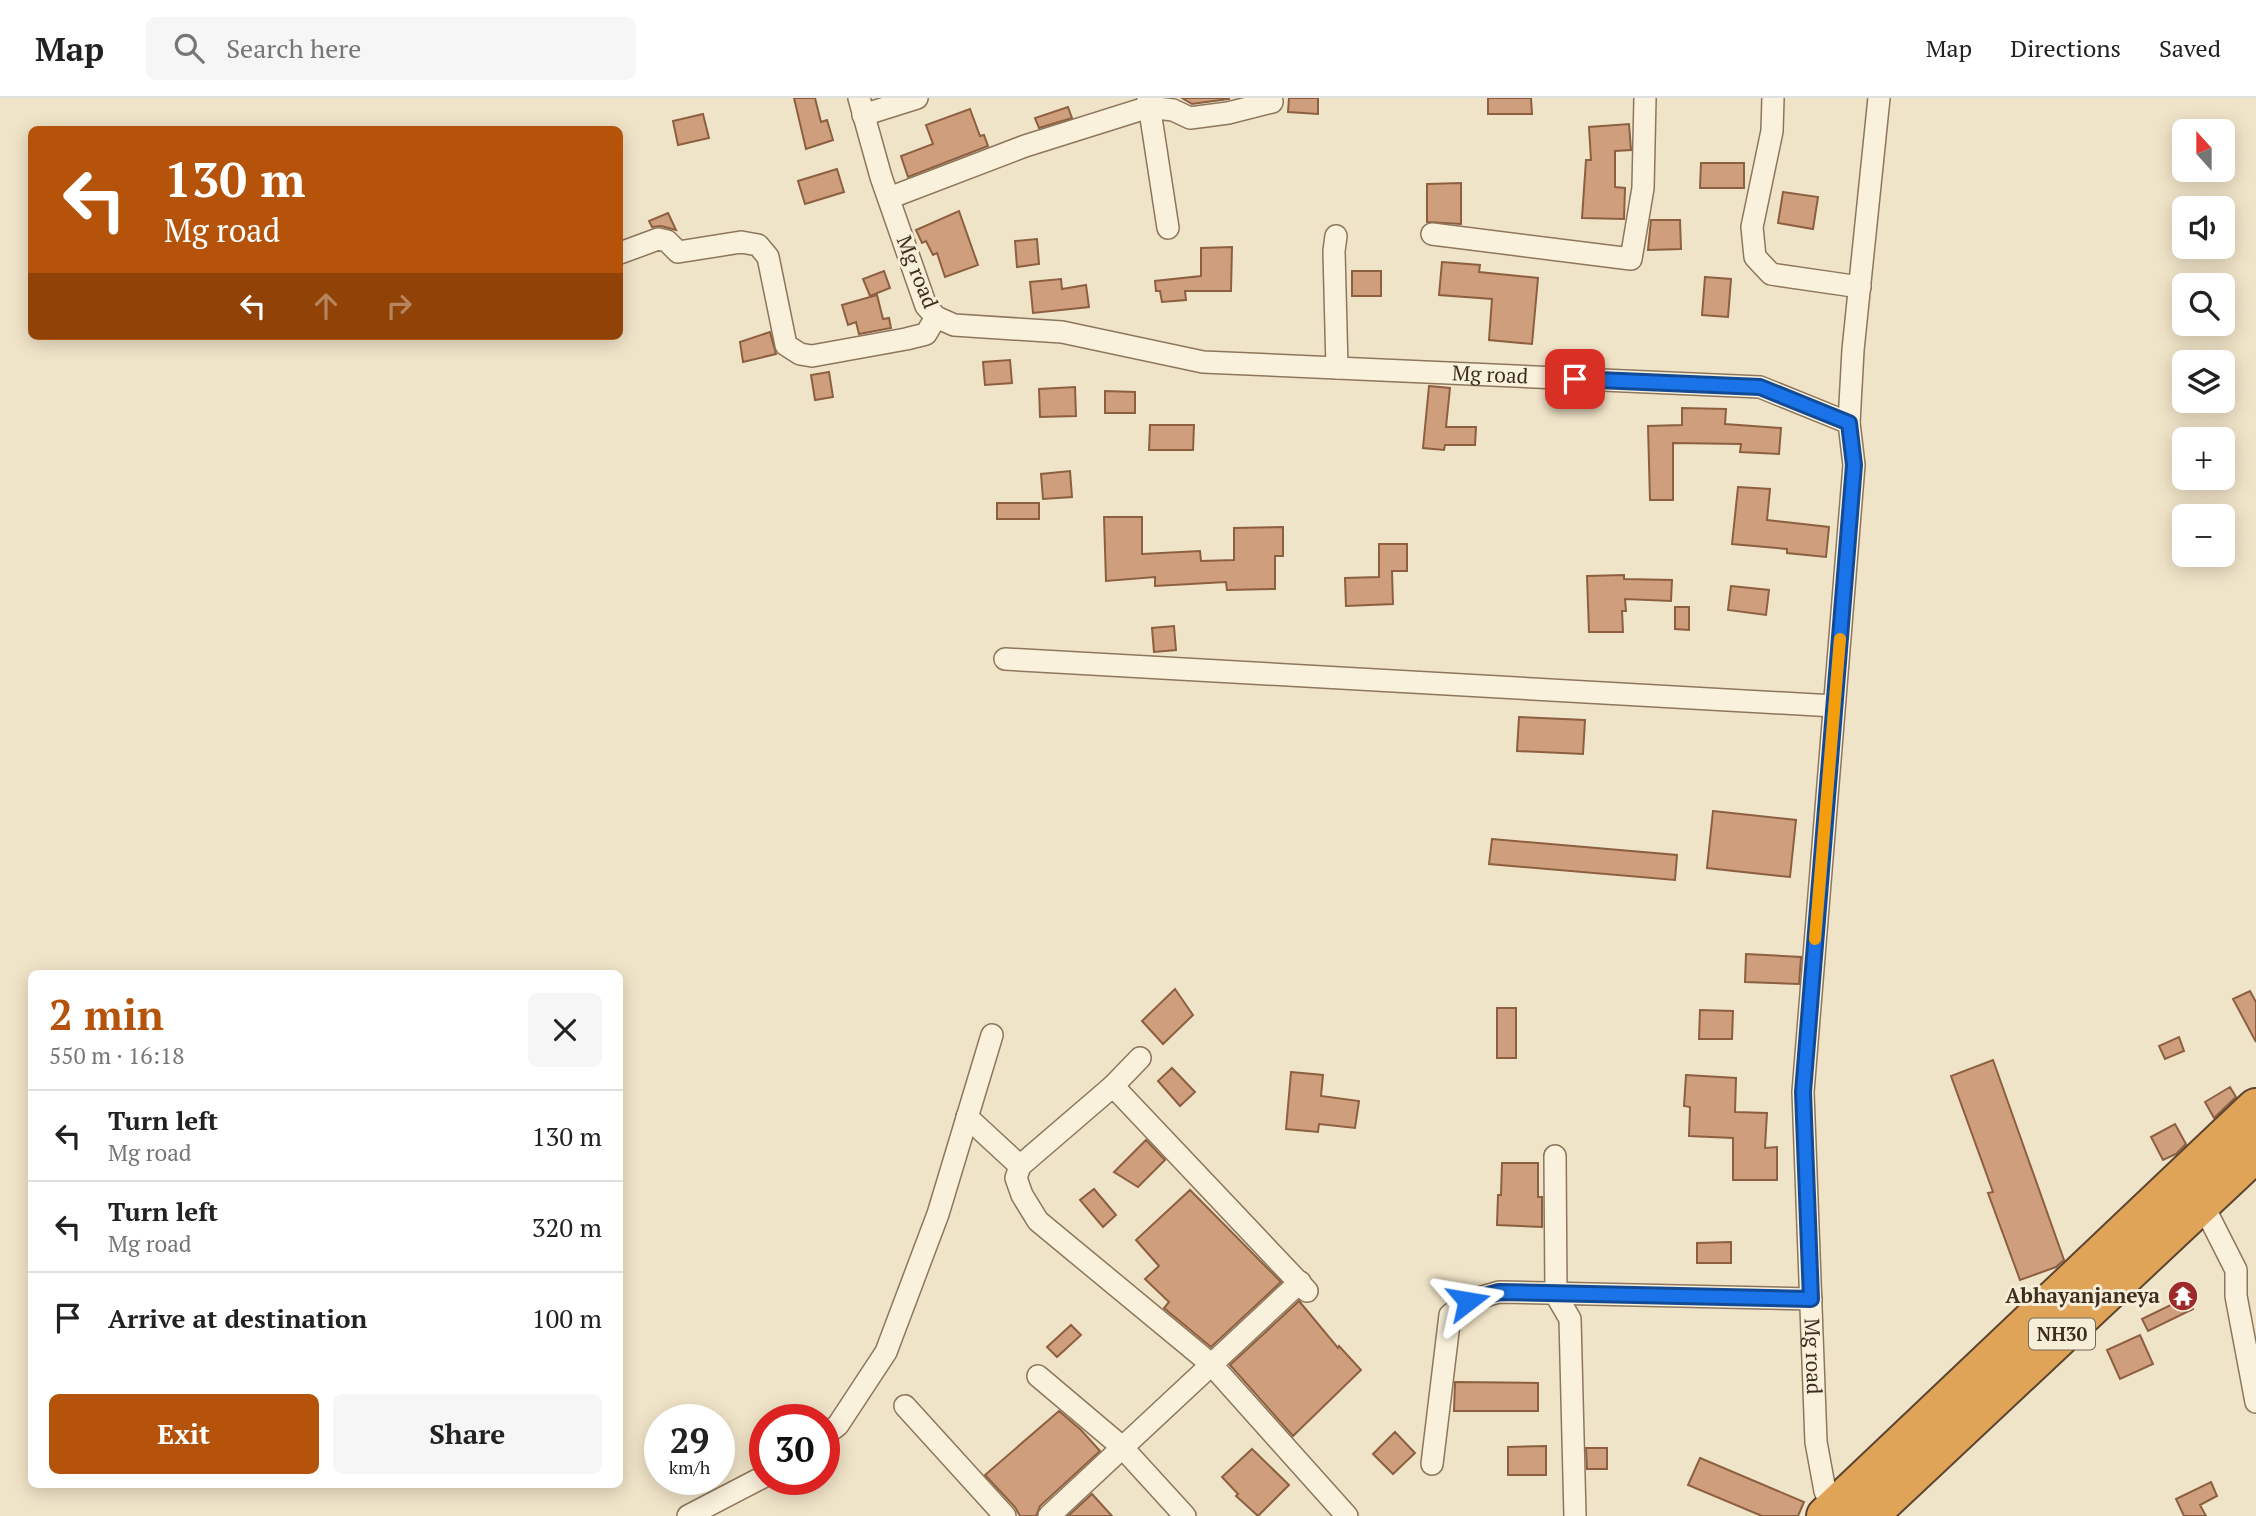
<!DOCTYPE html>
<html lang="en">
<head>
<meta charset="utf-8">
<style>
	:root { --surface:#fff; --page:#f6f6f6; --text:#222; --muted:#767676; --line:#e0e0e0; --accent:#b45309 }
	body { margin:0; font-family:"PT Serif",serif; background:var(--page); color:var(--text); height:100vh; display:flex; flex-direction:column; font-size:26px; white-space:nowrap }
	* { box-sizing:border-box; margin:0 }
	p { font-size:23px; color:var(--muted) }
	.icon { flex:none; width:38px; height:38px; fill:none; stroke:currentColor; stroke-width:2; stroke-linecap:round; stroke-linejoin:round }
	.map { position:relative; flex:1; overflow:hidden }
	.side { position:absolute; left:28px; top:872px; width:595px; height:518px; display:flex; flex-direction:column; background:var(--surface); border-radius:10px; box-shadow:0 4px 18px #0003 }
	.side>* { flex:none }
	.top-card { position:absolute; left:28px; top:28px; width:595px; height:214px; border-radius:10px; box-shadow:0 4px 18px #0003; background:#b45309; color:#fff; overflow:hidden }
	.needle { width:46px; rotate:339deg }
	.fabs { position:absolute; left:2172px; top:21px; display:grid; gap:14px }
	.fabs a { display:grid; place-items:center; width:63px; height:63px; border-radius:10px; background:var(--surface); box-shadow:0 4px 18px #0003; font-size:35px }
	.speed { position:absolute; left:644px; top:1306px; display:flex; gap:14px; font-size:35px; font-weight:700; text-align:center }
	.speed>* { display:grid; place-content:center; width:91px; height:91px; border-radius:50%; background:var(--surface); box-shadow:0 4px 18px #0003; line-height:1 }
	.speed small { font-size:18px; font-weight:400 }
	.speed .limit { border:10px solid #d22; background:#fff; color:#111 }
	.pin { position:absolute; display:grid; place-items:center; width:60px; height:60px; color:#fff; margin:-30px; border-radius:14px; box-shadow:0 4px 10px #0006 }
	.me { position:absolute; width:77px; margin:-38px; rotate:76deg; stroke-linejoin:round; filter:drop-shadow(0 0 5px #0008) }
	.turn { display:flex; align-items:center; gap:24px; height:147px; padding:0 21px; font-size:32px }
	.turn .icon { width:91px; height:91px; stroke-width:2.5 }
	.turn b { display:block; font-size:49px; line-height:60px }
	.lanes { display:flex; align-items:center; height:66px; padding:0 21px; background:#0003; justify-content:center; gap:35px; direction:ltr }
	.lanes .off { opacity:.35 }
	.round { display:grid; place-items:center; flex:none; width:74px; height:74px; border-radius:10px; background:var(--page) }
	.summary { display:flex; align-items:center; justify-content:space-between; height:119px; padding:0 21px }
	h1 { font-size:42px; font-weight:800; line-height:52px; color:var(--accent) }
	.primary-button { display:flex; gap:14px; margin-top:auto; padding:14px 21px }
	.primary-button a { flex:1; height:80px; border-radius:10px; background:var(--accent); color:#fff; font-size:28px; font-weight:800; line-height:80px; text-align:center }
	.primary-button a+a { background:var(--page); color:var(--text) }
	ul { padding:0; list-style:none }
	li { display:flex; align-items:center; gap:21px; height:91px; padding:0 21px; border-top:2px solid var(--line) }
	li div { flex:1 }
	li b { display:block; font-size:26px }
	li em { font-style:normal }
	header { display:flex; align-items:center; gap:42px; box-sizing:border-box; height:98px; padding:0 35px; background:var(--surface); border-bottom:2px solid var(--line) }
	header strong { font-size:33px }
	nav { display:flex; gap:38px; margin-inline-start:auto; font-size:24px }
	.search { width:490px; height:63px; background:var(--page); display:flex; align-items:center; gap:18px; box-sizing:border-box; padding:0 24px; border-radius:10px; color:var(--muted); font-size:26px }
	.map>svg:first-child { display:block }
	.building { fill:#cf9f7d; stroke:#8d5f41; stroke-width:2 }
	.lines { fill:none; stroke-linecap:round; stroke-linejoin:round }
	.street-casing { stroke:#8d765c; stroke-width:24 }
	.highway-casing { stroke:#5b4430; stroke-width:42 }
	.street { stroke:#faf1dc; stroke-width:21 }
	.highway { stroke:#e0a458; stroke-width:38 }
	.route-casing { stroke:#114b97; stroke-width:18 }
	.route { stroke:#1a73e8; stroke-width:12 }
	.slow { stroke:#f59e0b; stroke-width:12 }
	.labels { text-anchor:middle; stroke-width:6; stroke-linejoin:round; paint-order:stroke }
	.shield { fill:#f7eed8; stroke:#756857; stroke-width:2 }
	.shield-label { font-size:19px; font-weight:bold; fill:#3d2e20 }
	.street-label { font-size:21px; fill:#3d2e20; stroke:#f7eed8 }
	.poi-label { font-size:21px; font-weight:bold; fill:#3d2e20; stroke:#f7eed8; text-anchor:end }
</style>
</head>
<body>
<header>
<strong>Map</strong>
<div class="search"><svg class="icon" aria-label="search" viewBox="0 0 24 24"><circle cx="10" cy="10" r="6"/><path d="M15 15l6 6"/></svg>Search here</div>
<nav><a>Map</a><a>Directions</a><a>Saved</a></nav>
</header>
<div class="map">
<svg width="2256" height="1418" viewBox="0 0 2256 1418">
	<rect width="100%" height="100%" fill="#f0e4c8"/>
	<path class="building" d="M794,0H815L821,24L827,22L833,42L806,51Z
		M1182,0H1229V1L1192,6Z
		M1289,0H1318V16L1288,14Z
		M1488,0H1531L1532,16H1488Z
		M1068,9L1072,20L1039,30L1035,20Z
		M970,11L980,38L984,37L988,48L908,79L901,58L933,46L926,27Z
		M703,16L709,40L678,47L673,23Z
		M1629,26L1631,52L1615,53V89L1625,90L1624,121L1582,120L1586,62H1591L1589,29Z
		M1701,65H1744V90H1700Z
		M837,71L844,94L805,106L798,83Z
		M1461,85V126L1427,124V86Z
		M1783,94L1818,99L1813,131L1778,125Z
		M959,113L978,167L945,179L937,155L933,157L926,143L922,145L916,132Z
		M668,115L676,132L661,128L652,129L649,123Z
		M1651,122H1680L1681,151L1648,152Z
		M1037,141L1039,166L1017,169L1015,143Z
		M1232,149L1231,193H1185L1186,202L1162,204L1160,193H1156L1155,183L1201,178V150Z
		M1442,164L1480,167L1479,174L1538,180L1532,246L1489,242L1492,201L1439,197Z
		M884,173L890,190L870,198L863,181Z
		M1352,173H1381V198H1352Z
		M1705,179L1731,181L1728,219L1702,217Z
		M1061,181L1062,191L1086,187L1089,209L1033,215L1030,184Z
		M877,197L883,221L889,220L891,230L859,236L856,224L848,227L842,207Z
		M770,234L776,256L743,264L740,244Z
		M1010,262L1012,285L985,287L983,264Z
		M829,274L833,299L815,302L811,277Z
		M1429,288L1450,290L1446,329H1476L1475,347H1445L1444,352L1423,350Z
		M1075,289L1076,318L1040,319L1039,291Z
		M1105,293L1135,294V315H1105Z
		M1682,310L1726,311L1725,326L1781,330L1779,356L1740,354L1741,346L1673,345V402H1650L1648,328L1682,327Z
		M1150,327H1194L1193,352H1149Z
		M1070,373L1072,399L1043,401L1041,376Z
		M1738,389L1770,391L1767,422L1829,429L1826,459L1787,455V451L1732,446Z
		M997,405H1039V421H997Z
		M1104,419H1142V456L1200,453L1201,463L1234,462V430L1283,429V458H1275V491L1227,492L1226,484L1155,488V479L1106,483Z
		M1379,446H1407V473H1392L1393,506L1346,508L1345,480L1379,479Z
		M1624,477V481L1672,482L1671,503L1625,501L1626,513H1622L1623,534H1589L1587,478Z
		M1731,488L1769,492L1766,517L1728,512Z
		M1675,509H1689V532L1675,531Z
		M1174,528L1176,552L1154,554L1152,530Z
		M1519,619L1585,622L1583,656L1517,653Z
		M1713,713L1796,722L1790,779L1707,770Z
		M1492,741L1677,757L1675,782L1489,766Z
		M1746,856L1801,859L1799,886L1745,884Z
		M1175,891L1193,917L1163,946L1142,923Z
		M2250,893L2256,904V944L2233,901Z
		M1497,910H1516V960H1497Z
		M1700,912L1733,913L1732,941H1699Z
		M2179,939L2184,953L2165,961L2159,948Z
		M1993,962L2064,1162L2056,1169L2020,1182L1988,1095L1993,1094L1951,978Z
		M1172,970L1195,994L1180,1008L1158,983Z
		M1291,974L1323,977L1321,998L1359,1003L1355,1030L1319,1026L1318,1034L1286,1031Z
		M1686,977L1736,980L1735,1014L1767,1015L1765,1050L1777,1049V1082H1733V1040L1689,1038L1690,1009L1684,1008Z
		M2230,989L2236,999L2214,1020L2205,1004Z
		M2175,1026L2186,1046L2176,1056L2163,1062L2151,1039Z
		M1146,1042L1165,1062L1138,1089L1114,1074Z
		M1502,1065H1538V1099H1542V1129L1497,1127L1498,1097H1501Z
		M1094,1091L1116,1117L1103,1129L1080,1102Z
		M1190,1092L1281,1184L1211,1249L1164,1210L1169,1204L1145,1181L1159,1168L1136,1142Z
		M1731,1144V1165H1697V1145Z
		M2187,1199L2193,1211L2148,1233L2142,1221Z
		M1299,1203L1338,1250L1339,1248L1361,1272L1293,1338L1230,1267Z
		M1071,1227L1081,1237L1057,1259L1047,1249Z
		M2140,1237L2153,1266L2120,1281L2107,1252Z
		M1455,1284L1538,1285V1313H1454Z
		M1059,1313L1081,1332L1100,1353L1040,1408L1036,1418H1020L1015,1409L985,1377Z
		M1395,1334L1415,1355L1393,1376L1373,1356Z
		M1546,1348V1377H1508V1349Z
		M1586,1350H1607V1371H1587Z
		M1252,1351L1289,1387L1258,1418L1236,1398L1238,1396L1222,1379Z
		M1700,1360L1804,1404L1798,1418H1762L1688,1387Z
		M2211,1384L2217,1398L2200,1407L2206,1418H2184L2176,1401Z
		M1092,1396L1112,1418H1068Z"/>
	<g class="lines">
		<g class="street-casing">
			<g id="street">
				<path id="s1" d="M859,0L881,79L926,208L936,219L954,227L1062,234L1203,264L1760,289L1849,325L1854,367L1803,994L1816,1344L1825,1393L1836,1418"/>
				<path d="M1148,0L1168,130"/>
				<path d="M1773,0L1772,33L1752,129L1755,159L1771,176L1860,189"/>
				<path d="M863,17L917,0"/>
				<path d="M889,100L1025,48L1149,9L1173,12L1190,20L1228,15L1272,4"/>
				<path d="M1432,136L1631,161L1643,90L1645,0"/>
				<path d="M1336,138L1334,153L1337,270"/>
				<path d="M620,155L658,141L667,143L678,154L741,144L758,147L768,159L786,247L800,256L812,258L906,241L926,236L936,219"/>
				<path d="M1849,325L1853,252L1879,0"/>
				<path d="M1005,561L1834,608"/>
				<path d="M1113,988L1307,1193"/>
				<path d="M967,1019L1020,1068L1016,1080L1022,1097L1038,1123L1211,1266L1347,1418"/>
				<path d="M1555,1058L1556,1197L1570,1221L1575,1418"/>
				<path d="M1020,1068L1113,988L1140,960"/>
				<path d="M2202,1105L2236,1172V1198L2256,1304"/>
				<path d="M1038,1278L1122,1349L1185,1418"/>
				<path d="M905,1308L1005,1418"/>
				<path d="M824,1338L838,1327L886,1254L938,1116L992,937"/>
				<path d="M1432,1366L1450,1217L1468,1203L1499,1194L1811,1201"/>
				<path d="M688,1418L765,1378"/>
				<path d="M1049,1418L1300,1184"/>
			</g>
		</g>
		<g class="highway-casing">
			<path id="highway" d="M1826,1418L2256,1010
				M1868,1418L2256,1054"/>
		</g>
		<use href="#street" class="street"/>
		<use href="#highway" class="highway"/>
	</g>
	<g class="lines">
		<g class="route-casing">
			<path id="route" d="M1468,1203L1499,1194L1811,1201L1803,994L1854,367L1849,325L1760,289L1575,281"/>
		</g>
		<use href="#route" class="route"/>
		<path class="slow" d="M1815,841L1840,541"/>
	</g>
	<defs>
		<g id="temple-disc" transform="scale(1.575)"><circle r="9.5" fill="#9e2a2b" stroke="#f7eed8"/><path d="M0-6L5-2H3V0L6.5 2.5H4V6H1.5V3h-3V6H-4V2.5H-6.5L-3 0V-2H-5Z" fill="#fff"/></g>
	</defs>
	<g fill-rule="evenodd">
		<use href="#temple-disc" x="2183" y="1198"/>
	</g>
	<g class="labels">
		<rect class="shield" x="2029" y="1220.5" width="66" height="31" rx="5"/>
		<g class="shield-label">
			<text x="2062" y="1243">NH30</text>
		</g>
		<g class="street-label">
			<text transform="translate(917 174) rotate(68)" y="7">Mg road</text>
			<text dy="7" stroke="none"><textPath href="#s1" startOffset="793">Mg road</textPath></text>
			<text dy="7" stroke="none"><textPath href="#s1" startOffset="2095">Mg road</textPath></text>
		</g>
		<g class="poi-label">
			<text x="2160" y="1205">Abhayanjaneya</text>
		</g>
	</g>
</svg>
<div class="fabs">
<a><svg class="needle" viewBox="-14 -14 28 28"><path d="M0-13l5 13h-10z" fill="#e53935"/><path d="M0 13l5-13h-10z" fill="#767676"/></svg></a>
<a><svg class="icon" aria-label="sound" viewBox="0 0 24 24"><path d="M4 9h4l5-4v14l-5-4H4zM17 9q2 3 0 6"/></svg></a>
<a><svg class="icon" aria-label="search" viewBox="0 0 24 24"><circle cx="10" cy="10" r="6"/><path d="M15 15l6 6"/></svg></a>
<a><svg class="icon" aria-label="layers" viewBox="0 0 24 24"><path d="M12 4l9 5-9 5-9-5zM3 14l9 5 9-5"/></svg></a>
<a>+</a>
<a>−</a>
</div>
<div class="speed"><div>29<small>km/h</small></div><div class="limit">30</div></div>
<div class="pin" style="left:1575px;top:281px;background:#d93025"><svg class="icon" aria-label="arrive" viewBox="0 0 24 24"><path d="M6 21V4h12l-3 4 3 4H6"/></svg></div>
<svg class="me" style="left:1468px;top:1203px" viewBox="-20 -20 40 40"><path d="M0-17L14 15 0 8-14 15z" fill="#1a73e8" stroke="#fff" stroke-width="4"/></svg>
<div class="top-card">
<div class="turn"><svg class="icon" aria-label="left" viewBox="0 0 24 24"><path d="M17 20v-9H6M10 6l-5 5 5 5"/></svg><div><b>130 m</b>Mg road</div></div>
<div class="lanes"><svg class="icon" aria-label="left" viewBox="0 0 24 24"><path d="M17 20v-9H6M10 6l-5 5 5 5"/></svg><svg class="icon off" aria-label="ahead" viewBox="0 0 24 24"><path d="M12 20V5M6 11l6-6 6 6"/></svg><svg class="icon off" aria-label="right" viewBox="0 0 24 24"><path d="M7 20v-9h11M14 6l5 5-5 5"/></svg></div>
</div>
<section class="side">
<div class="summary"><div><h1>2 min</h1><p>550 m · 16:18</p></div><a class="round"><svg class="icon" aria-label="close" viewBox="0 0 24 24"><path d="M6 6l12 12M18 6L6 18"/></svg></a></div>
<ul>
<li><svg class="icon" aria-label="left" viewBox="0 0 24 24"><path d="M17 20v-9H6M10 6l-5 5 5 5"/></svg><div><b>Turn left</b><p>Mg road</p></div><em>130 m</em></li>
<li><svg class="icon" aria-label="left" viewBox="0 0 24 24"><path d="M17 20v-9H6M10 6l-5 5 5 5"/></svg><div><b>Turn left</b><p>Mg road</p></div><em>320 m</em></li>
<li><svg class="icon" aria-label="arrive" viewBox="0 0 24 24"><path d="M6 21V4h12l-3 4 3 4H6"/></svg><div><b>Arrive at destination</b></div><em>100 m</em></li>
</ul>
<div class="primary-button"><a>Exit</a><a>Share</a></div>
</section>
</div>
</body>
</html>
